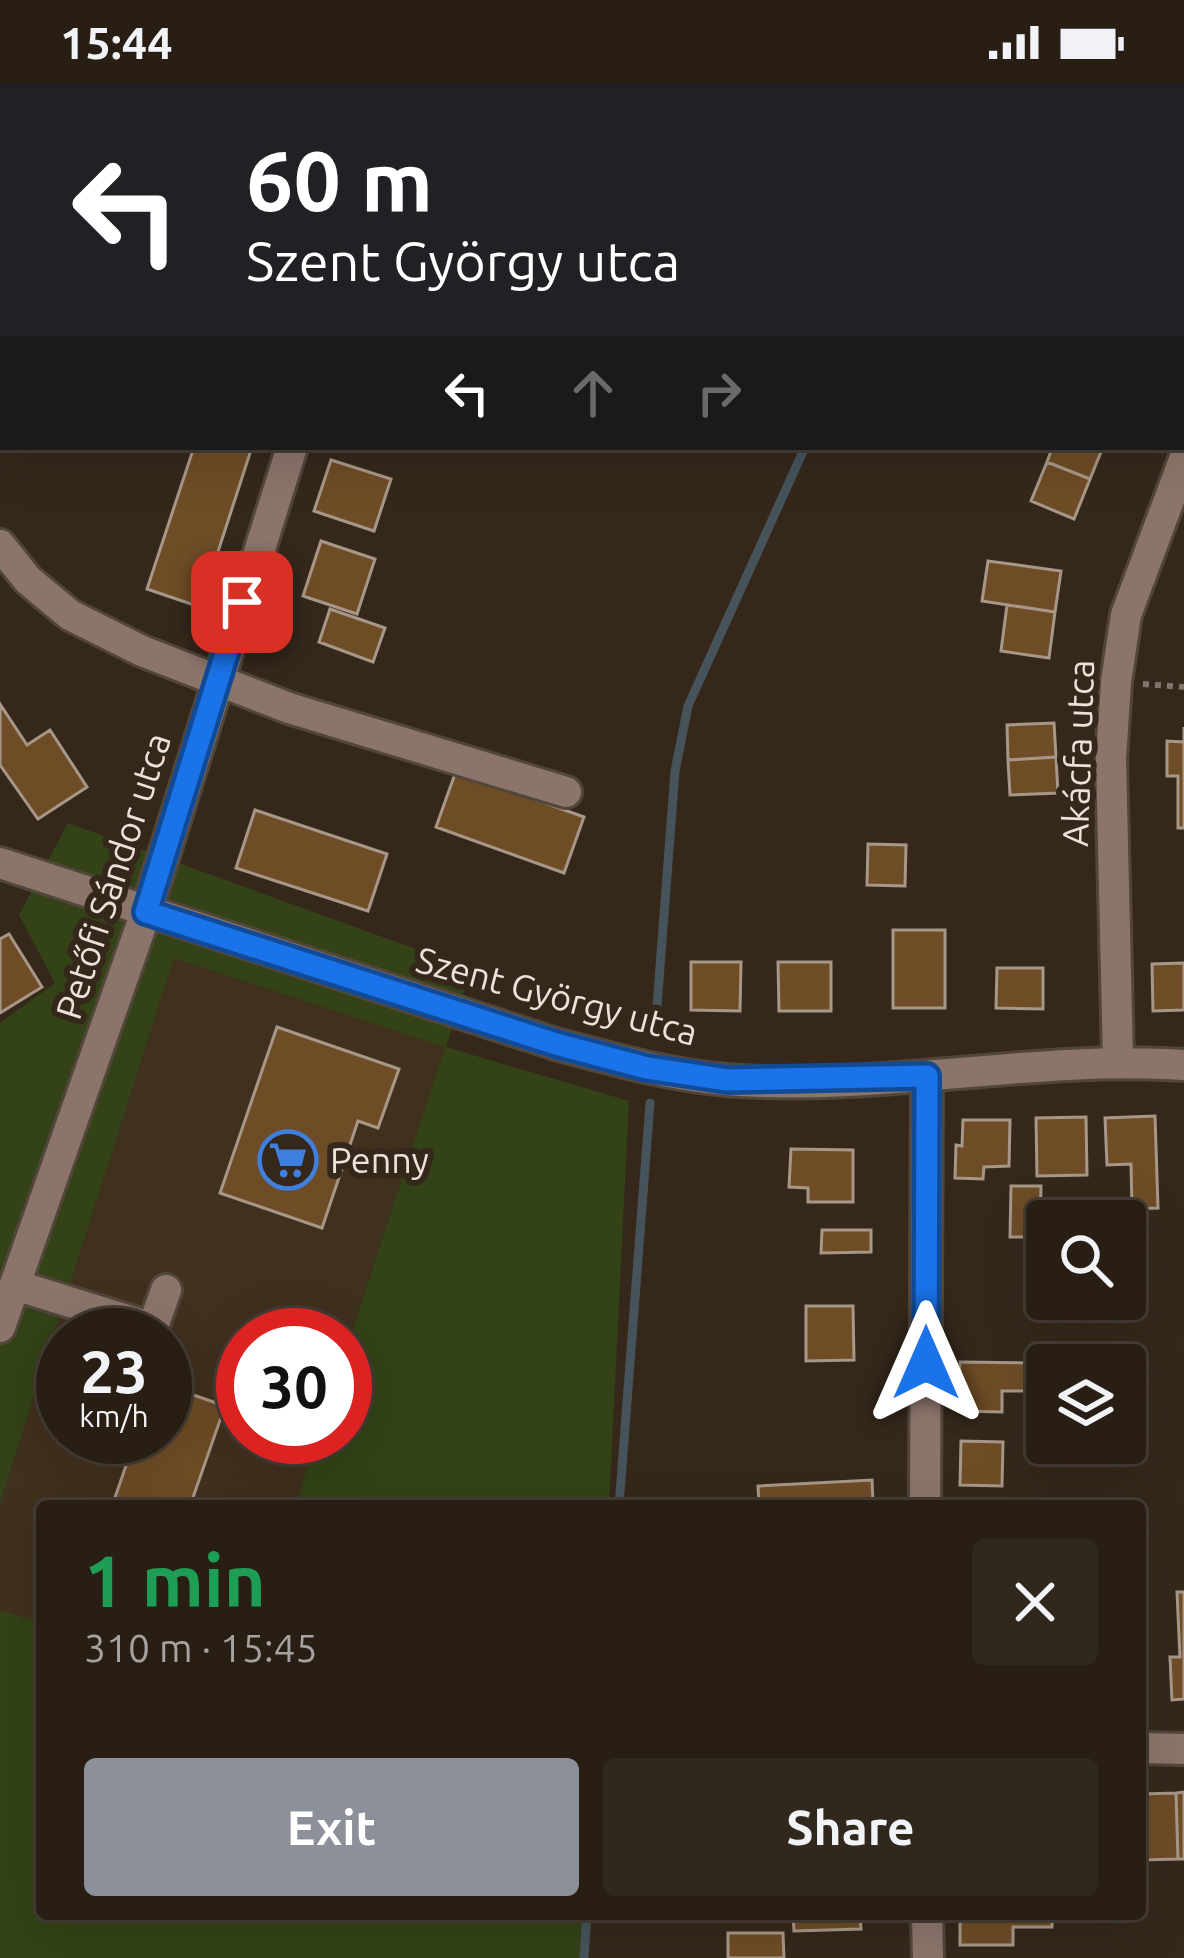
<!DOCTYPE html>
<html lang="en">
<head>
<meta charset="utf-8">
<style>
	:root { --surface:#281e14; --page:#30271d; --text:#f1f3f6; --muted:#a5a2a0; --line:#443c34; --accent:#8c9099 }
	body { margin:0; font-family:Ubuntu,sans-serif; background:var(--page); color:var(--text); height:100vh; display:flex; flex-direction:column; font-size:45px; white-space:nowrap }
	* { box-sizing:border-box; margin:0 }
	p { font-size:39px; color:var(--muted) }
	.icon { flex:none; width:66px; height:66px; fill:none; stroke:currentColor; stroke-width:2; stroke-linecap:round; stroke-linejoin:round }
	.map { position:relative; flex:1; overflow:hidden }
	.sheet { position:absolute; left:36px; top:1416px; width:1110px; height:420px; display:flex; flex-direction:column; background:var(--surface); border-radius:12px; box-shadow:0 12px 48px #0002,0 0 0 3px var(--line) }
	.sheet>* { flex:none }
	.guide { position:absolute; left:0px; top:0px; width:1185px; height:366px; box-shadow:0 12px 48px #0002,0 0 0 3px var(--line); background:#202124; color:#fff; overflow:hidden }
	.fabs { position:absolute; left:1026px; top:1116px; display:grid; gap:24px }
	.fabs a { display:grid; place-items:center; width:120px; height:120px; border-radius:12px; background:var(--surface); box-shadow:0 12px 48px #0002,0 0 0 3px var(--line); font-size:60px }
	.speed { position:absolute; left:36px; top:1224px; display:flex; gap:24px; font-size:60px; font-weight:700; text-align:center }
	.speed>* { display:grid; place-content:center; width:156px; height:156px; border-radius:50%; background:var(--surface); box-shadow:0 12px 48px #0002,0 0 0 3px var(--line); line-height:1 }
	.speed small { font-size:30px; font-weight:400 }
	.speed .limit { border:18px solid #d22; background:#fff; color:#111 }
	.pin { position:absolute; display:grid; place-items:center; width:102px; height:102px; color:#fff; margin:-51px; border-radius:24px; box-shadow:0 6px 18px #0006 }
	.me { position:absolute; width:132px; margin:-66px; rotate:0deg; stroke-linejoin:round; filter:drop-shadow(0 0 9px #0008) }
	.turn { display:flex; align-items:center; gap:42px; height:252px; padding:0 48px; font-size:54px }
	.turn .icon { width:156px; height:156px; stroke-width:2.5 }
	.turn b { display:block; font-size:84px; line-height:102px }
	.lanes { display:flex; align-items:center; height:114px; padding:0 48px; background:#0003; justify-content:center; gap:60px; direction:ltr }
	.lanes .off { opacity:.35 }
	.round { display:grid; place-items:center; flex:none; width:126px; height:126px; border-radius:12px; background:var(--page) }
	.headline { display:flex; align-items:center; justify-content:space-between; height:204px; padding:0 48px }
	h1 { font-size:72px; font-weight:700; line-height:90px; color:#1e9e55 }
	.action { display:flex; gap:24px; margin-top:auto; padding:24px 48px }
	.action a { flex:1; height:138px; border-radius:12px; background:var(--accent); color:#fff; font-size:48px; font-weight:700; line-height:138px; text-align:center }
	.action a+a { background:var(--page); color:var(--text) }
	.status { display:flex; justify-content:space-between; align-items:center; height:84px; padding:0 60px; background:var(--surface); direction:ltr }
	.status svg { height:33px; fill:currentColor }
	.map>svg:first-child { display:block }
	.built { fill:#40301e; fill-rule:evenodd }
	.green { fill:#334217 }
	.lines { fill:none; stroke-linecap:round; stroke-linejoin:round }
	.stream { stroke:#46535b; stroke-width:9 }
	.building { fill:#6e4c26; stroke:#a79788; stroke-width:3 }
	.minor-casing { stroke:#52463a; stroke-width:36 }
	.path { stroke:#80756a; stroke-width:6; stroke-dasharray:6 6; stroke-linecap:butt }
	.minor { stroke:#8b756b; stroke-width:30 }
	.route-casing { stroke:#114b97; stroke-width:30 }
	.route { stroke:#1a73e8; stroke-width:21 }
	.labels { text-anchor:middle; stroke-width:12; stroke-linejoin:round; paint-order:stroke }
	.street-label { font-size:36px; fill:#ebe2da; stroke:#35281b }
	.poi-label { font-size:36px; fill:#ebe2da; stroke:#35281b; text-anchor:start }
</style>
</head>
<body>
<div class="status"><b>15:44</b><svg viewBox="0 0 49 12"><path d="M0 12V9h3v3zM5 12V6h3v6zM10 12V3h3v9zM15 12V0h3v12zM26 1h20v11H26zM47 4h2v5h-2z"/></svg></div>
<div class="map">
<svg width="1184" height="1874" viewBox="0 0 1184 1874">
	<rect width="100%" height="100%" fill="#35281b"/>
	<path class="built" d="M174,873L445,963L345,1269V1251H243V1353H317L295,1422H42V1539L0,1526V1419ZM63,1251H165V1353H63Z"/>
	<path class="green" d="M68,739L471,885L446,963L629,1017L609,1422H295L317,1353H345V1269L445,963L174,874L0,1419V939L55,899L19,831Z
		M0,1526L42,1539V1830H588L586,1874H0Z"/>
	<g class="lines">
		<path class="stream" d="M968,3L970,0
			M655,948L675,687L688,622L805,363
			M619,1422L650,1019
			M584,1874L587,1830"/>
	</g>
	<path class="building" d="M194,363H252L200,523L147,505Z
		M1041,363H1103L1090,395L1047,378L1051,367Z
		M331,376L391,395L374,447L314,427Z
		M1047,378L1090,395L1074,435L1031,417Z
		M321,457L375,475L357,530L303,512Z
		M988,477L1061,487L1055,528L982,517Z
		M1007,521L1055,528L1049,574L1001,567Z
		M330,525L385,544L373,578L319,558Z
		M0,620L27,661L50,646L87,703L38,735L0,681Z
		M1054,639L1056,673L1008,676L1007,641Z
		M1184,643V744H1178V692H1167V657L1184,658Z
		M1056,673L1058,709L1010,711L1008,676Z
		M456,687L584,733L564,789L436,743Z
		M255,726L387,770L368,827L236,784Z
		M868,760L906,761L905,802L867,801Z
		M893,846H945V924H893Z
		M9,850L42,903L0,929V855Z
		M691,878H741L740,927L691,926Z
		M778,878H831V927H779Z
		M1184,879V926L1153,927L1152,880Z
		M997,884H1043V925L996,924Z
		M277,943L399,985L378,1044L358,1037L322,1144L220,1109Z
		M1155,1032L1158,1124L1132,1125L1131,1080L1107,1081L1105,1034Z
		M1086,1033L1087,1091L1037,1092L1036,1034Z
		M963,1036H1010L1009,1082L984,1083L983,1095L955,1094L956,1061L962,1062Z
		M791,1065L853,1066V1118H808V1104L789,1103Z
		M1011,1102H1041L1040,1153H1010Z
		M822,1146H871V1168L821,1169Z
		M806,1222H853L854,1276L806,1277Z
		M960,1278L1042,1279V1307H1002V1328L959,1327Z
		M165,1301L225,1322L190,1422H112L136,1353H165Z
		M961,1357L1003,1358L1002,1402L960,1401Z
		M872,1396L873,1418L759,1422L758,1402Z
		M1177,1508H1184V1615L1172,1616L1170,1573H1180Z
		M1184,1708V1775H1178L1176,1709Z
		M1176,1709L1178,1775L1140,1776V1710Z
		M793,1830H860L861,1845L794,1847Z
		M960,1830H1052V1843H1013V1861H960Z
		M728,1849H783L784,1874H728Z"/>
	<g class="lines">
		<g class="minor-casing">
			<path id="minor" d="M409,3L410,0
				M0,461L28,496L70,531L142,567L289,624L566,708
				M0,779L556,960C612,975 668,991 726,996C879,1008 1032,971 1184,981
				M1118,976L1111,675L1116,598L1126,531L1184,376
				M15,1201L153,1244
				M0,1243L146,828L292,363
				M150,1251L166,1206
				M925,1422L927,992
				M1140,1664L1184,1665
				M927,1830L928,1874"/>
		</g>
		<path class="path" d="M1143,600L1184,603"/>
		<use href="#minor" class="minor"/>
	</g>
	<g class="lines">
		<g class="route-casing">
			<path id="route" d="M242,518L146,828L556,960L647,984L727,996L927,992L926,1279"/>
		</g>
		<use href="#route" class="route"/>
	</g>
	<defs>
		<g id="supermarket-ring" transform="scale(3)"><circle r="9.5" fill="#35281b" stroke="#3f7fe0" stroke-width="1.5"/><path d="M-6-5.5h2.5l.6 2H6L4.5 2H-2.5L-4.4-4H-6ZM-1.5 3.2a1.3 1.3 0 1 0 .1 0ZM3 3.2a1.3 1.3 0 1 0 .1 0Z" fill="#3f7fe0"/></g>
	</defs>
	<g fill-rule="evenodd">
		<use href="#supermarket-ring" x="288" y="1076"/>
	</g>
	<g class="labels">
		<g class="street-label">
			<text transform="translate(1078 669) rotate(-88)" y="13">Akácfa utca</text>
			<text transform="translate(113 792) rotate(-72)" y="13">Petőfi Sándor utca</text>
			<text transform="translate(557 912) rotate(15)" y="13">Szent György utca</text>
		</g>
		<g class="poi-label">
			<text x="330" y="1089">Penny</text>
		</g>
	</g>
</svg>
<div class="fabs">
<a><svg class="icon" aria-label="search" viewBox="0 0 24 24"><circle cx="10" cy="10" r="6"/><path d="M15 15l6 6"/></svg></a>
<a><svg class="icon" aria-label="layers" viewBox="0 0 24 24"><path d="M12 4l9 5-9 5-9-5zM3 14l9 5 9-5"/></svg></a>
</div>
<div class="speed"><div>23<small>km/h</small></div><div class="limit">30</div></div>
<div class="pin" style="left:242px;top:518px;background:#d93025"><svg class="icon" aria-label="arrive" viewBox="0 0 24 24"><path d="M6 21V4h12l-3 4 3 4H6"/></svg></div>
<svg class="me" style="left:926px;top:1279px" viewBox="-20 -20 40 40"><path d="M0-17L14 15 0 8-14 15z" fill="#1a73e8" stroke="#fff" stroke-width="4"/></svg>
<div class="guide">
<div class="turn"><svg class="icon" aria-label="left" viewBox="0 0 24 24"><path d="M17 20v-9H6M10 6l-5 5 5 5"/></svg><div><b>60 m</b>Szent György utca</div></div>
<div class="lanes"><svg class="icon" aria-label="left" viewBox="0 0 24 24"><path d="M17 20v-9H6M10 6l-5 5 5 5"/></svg><svg class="icon off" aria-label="ahead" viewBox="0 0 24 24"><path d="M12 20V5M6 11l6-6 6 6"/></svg><svg class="icon off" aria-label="right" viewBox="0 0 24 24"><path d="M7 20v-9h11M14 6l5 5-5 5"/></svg></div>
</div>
<section class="sheet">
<div class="headline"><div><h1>1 min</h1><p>310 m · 15:45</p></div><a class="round"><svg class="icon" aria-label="close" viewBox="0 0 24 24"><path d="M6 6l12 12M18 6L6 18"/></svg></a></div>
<div class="action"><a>Exit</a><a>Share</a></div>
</section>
</div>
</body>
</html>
